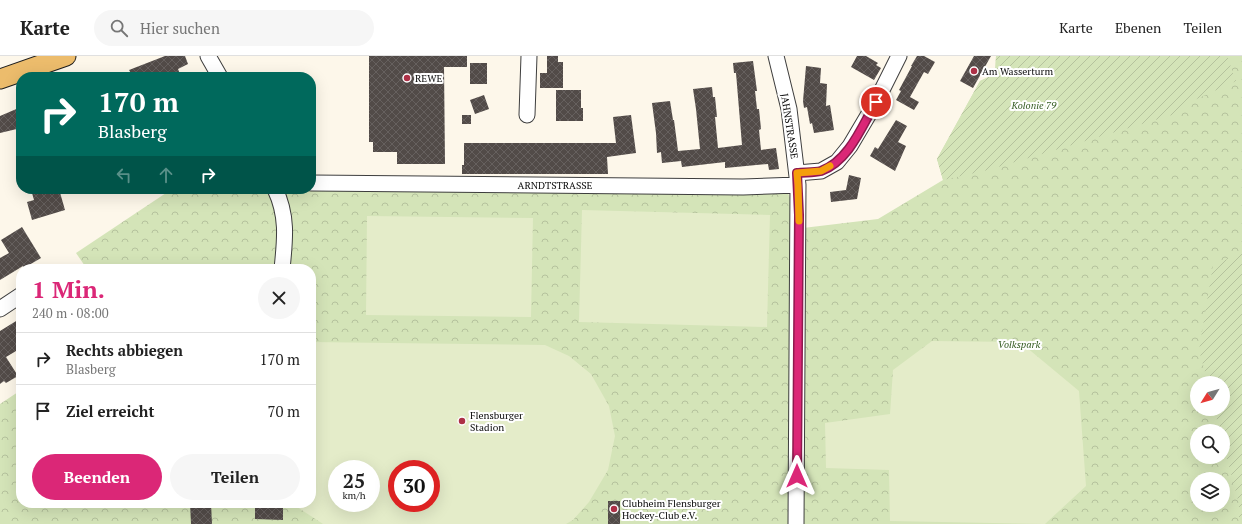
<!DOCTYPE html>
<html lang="de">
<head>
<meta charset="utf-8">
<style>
	:root { --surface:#fff; --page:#f6f6f6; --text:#222; --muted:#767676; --line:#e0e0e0; --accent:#db2777 }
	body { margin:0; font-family:"PT Serif",serif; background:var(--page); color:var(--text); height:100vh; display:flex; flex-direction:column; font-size:15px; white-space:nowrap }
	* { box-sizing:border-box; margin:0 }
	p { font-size:13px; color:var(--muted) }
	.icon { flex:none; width:22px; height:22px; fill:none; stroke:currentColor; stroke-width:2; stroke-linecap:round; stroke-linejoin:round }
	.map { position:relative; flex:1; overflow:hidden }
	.panel { position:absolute; left:16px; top:208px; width:300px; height:244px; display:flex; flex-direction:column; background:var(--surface); border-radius:16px; box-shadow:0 4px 16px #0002 }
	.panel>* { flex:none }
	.banner { position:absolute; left:16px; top:16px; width:300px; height:122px; border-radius:16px; box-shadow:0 4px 16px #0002; background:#00695c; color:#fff; overflow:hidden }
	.needle { width:26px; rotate:233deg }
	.tools { position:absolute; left:1190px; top:320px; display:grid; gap:8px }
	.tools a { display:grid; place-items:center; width:40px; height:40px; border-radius:50%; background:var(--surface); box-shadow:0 4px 16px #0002; font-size:20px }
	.speed { position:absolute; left:328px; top:404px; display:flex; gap:8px; font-size:20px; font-weight:700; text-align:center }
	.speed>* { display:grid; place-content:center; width:52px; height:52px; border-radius:50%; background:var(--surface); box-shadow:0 4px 16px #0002; line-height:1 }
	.speed small { font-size:10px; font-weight:400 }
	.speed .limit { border:6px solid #d22; background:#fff; color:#111 }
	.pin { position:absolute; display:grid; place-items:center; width:34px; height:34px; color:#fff; margin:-17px; border:2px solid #fff; border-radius:50%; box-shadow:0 1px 4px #0007 }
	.me { position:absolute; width:44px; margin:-22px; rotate:0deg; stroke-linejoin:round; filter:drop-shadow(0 0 3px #0008) }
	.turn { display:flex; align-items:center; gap:14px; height:84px; padding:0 16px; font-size:18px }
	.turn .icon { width:52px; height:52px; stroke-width:2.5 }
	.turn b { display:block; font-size:28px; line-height:34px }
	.lanes { display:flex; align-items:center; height:38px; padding:0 16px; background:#0003; justify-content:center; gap:20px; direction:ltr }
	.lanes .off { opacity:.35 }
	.round { display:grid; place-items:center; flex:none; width:42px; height:42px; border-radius:21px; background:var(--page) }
	.headline { display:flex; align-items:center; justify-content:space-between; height:68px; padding:0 16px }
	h1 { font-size:24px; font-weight:600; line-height:30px; color:var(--accent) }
	.primary-button { display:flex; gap:8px; margin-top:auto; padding:8px 16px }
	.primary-button a { flex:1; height:46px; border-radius:24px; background:var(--accent); color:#fff; font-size:16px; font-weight:600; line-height:46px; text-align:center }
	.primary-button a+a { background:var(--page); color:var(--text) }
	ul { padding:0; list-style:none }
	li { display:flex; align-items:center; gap:12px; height:52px; padding:0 16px; border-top:1px solid var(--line) }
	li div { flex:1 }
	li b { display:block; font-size:15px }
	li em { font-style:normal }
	header { display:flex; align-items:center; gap:24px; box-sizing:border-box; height:56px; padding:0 20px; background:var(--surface); border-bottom:1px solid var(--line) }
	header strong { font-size:19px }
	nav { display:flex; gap:22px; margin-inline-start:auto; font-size:14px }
	.search { width:280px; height:36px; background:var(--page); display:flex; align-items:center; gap:10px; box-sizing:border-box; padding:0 14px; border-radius:22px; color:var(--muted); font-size:15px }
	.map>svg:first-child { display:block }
	.park { fill:url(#park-crowns); fill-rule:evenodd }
	.garden { fill:url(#garden-furrows) }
	.pitch { fill:#e4ecc9; fill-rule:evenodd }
	.building { fill:url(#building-cross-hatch) }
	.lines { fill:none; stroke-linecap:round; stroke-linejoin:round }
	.minor-casing { stroke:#3e3e3e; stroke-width:17 }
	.major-casing { stroke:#1c1c1c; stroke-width:21 }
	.minor { stroke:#fff; stroke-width:15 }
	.major { stroke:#ecbc6c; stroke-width:19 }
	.route-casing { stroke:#8e194d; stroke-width:10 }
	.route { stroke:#db2777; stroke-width:7 }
	.slow { stroke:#f59e0b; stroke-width:7 }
	.poi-dot { fill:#ad3046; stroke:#fff; stroke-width:1.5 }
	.labels { text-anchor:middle; stroke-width:4; stroke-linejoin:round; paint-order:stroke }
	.poi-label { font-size:10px; fill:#0b0b0b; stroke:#fff; text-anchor:start }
	.park-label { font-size:10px; font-style:italic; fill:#355c22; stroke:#fff }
	.street-label { font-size:10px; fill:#0b0b0b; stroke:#fff }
</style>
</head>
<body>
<header>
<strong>Karte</strong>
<div class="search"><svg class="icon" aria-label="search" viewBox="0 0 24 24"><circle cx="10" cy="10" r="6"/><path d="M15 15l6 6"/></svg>Hier suchen</div>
<nav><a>Karte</a><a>Ebenen</a><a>Teilen</a></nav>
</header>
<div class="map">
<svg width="1242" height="468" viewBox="0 0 1242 468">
	<defs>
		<pattern id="park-crowns" width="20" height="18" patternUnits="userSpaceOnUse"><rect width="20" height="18" fill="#d4e4b8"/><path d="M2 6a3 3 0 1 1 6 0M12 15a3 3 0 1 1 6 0" fill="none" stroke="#b5c29d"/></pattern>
		<pattern id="garden-furrows" width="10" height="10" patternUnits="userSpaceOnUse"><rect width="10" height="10" fill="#d4e4b8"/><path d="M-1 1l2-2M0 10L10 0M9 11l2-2" fill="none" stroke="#b5c29d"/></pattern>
		<pattern id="building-cross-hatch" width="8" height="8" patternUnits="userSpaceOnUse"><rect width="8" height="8" fill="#524b48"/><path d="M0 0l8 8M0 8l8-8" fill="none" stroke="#66605e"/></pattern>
	</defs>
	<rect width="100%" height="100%" fill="#fdf7ea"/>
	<path class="park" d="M996,0H1242V468H0V348L21,334V447H311V213H87L76,197L172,133L785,130L803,172L878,163L943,124L937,103L980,25L995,18ZM1197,327H1223V353H1197ZM1197,375H1223V401H1197ZM337,413H371V447H337ZM397,413H431V447H397ZM1197,423H1223V449H1197Z"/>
	<path class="garden" d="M996,0H1227L1236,25L1188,47L1182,56L988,114L943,124L937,103L980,25L995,18Z
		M1242,197V468H1239V448L1223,387V375H1220L1214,353H1223V327H1208L1199,294L1213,209Z"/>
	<path class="pitch" d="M582,154L770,159L767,271L579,266Z
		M367,160L533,162L531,261L366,259Z
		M932,285L1020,286L1079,335L1086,430L1045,468L890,465L889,414L826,412L825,367L890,358L893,314Z
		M311,286L545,289L569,300L591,318L609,350L615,380L608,414L589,446L573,464L566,468H323L291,447H311ZM337,413H371V447H337ZM397,413H431V447H397Z"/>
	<path class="building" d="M165,0H185L188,8L178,13L181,21H133L129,14Z
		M369,0H467V11H444L445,108H397V96H373V86H369Z
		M547,0H558V6H563V32H540V17H547Z
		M857,0H866L878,7L876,9L881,12L874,24L851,11Z
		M917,0H924L935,6L928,18L924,16L910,41L919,46L914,54L896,44L901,35L899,34L912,10H911Z
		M974,0H991L973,32L960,25Z
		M753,5L757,35H755L757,53H759L761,73L759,74L761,94L776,92L779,113L769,114L768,108L725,112V106L682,111L681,105L662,107L661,96L657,97L656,77L652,47L670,45L673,64H674L678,95L700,93L696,53L693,33L712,31L713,41H715L717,61H715L718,92L742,89L736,17H734L733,7Z
		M470,7H487V28H470Z
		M806,10L821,12L820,27L827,28L826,50L830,49L834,74L814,77L812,67L810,68L807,51L804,52L803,45Z
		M556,34H581V52H583V65H556Z
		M484,39L489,53L475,58L470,44Z
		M21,51V72L0,77V60Z
		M462,59H471V68H462Z
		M631,59L636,97L607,101L608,118H462V109H464V87H616L613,61Z
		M896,64L907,70L898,86L906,90L895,115L870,100L875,91L878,93Z
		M849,119L861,122L857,143L831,146L830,136L846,134Z
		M47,133H59L65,154L32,164L27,146L34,144L32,137Z
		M22,171L41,202L24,212L23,210L0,224V202L9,197L1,184Z
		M21,262V292L6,301L18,320L6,327L4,325L0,328V275Z
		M608,445H620V468H608Z
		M190,447H211L212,468H191Z
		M255,450L283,451V464L255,463Z"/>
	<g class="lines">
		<g class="minor-casing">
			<path id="minor" d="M208,0L220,21
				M776,0L789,53L798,129L796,468
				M527,59L529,0
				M797,117L821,115L837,106L850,90L876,46L899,0
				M311,127L743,131L798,129
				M275,133C288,160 285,184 282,213
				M0,253L21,239"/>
		</g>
		<g class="major-casing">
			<path id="major" d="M0,23L66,0"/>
		</g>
		<use href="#minor" class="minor"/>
		<use href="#major" class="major"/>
	</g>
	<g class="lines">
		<g class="route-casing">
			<path id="route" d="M797,420L799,159L797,117C804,116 814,117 821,115C849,105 862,70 876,46"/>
		</g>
		<use href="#route" class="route"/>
		<path class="slow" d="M799,165L798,129L797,117L821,115L830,110"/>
	</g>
	<g class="poi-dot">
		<circle cx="974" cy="15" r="4"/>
		<circle cx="407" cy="22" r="4"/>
		<circle cx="462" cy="365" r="4"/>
		<circle cx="614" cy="453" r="4"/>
	</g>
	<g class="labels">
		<g class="poi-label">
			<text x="982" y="19">Am Wasserturm</text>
			<text x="415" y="26">REWE</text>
			<text x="470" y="363">Flensburger<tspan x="470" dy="12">Stadion</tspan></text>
			<text x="622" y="451">Clubheim Flensburger<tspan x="622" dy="12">Hockey-Club e.V.</tspan></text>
		</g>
		<g class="park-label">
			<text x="1034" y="53">Kolonie 79</text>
			<text x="1019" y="292">Volkspark</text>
		</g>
		<g class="street-label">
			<text transform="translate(790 70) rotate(81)" y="4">JAHNSTRASSE</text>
			<text x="555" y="133">ARNDTSTRASSE</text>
		</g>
	</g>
</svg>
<div class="tools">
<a><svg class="needle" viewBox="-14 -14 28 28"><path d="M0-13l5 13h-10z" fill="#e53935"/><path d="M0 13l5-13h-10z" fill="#767676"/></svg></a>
<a><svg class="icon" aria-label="search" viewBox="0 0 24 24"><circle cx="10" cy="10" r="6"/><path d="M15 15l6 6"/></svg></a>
<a><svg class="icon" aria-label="layers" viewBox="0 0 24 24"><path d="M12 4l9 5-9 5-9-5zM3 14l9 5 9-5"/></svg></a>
</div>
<div class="speed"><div>25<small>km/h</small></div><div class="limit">30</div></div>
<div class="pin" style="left:876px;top:46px;background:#d93025"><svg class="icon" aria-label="arrive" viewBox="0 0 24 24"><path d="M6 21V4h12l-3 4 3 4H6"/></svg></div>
<svg class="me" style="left:797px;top:420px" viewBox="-20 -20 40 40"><path d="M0-17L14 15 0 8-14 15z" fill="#db2777" stroke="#fff" stroke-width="4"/></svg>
<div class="banner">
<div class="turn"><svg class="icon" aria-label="right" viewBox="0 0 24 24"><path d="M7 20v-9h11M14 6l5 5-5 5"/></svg><div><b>170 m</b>Blasberg</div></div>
<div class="lanes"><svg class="icon off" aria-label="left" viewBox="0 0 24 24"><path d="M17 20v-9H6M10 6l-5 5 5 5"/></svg><svg class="icon off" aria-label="ahead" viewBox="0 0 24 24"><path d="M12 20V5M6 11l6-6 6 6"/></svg><svg class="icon" aria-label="right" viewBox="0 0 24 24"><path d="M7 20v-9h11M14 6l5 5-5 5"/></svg></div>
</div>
<section class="panel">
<div class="headline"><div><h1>1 Min.</h1><p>240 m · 08:00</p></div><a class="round"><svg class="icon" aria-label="close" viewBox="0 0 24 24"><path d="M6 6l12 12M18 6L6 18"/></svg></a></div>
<ul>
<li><svg class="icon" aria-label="right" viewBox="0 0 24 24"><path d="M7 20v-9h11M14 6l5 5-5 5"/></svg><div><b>Rechts abbiegen</b><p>Blasberg</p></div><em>170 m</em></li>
<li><svg class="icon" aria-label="arrive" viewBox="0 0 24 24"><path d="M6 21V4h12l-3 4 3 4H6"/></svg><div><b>Ziel erreicht</b></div><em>70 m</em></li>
</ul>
<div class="primary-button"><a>Beenden</a><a>Teilen</a></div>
</section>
</div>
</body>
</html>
